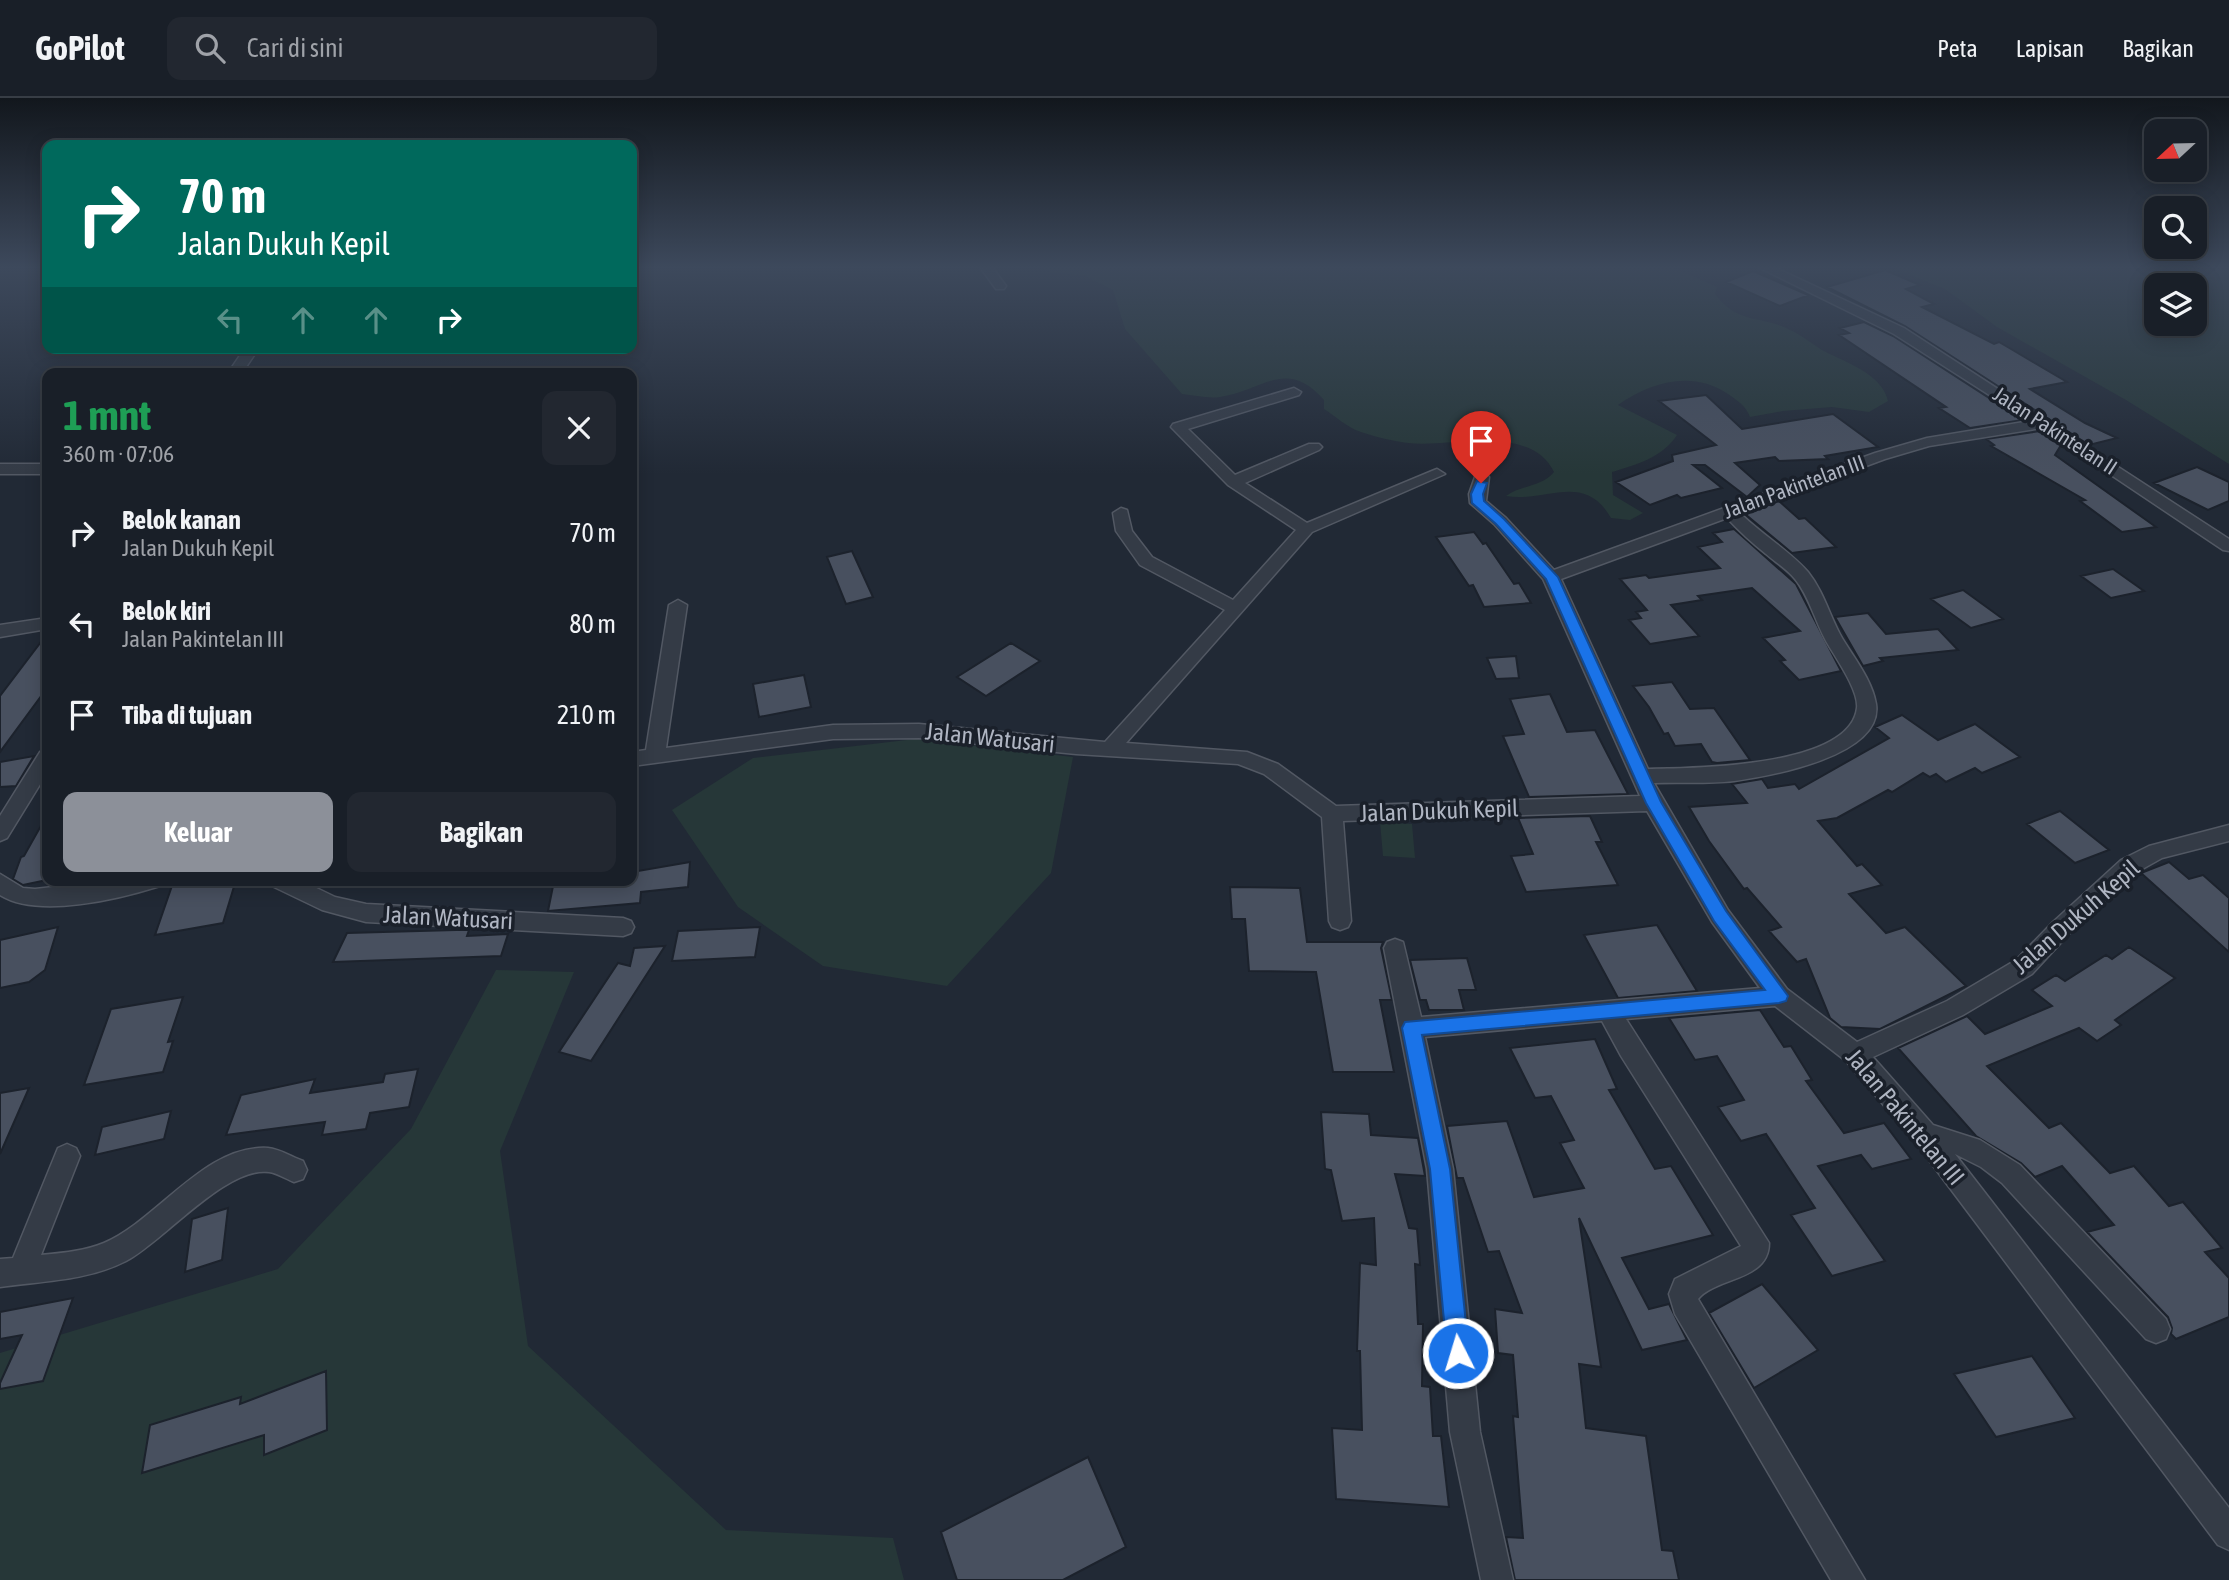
<!DOCTYPE html>
<html lang="id">
<head>
<meta charset="utf-8">
<style>
	:root { --surface:#191f28; --page:#222730; --text:#f1f3f6; --muted:#9fa2a8; --line:#373d45; --accent:#8c9099 }
	body { margin:0; font-family:"Asap Condensed",sans-serif; background:var(--page); color:var(--text); height:100vh; display:flex; flex-direction:column; font-size:26px; white-space:nowrap }
	* { box-sizing:border-box; margin:0 }
	p { font-size:23px; color:var(--muted) }
	.icon { flex:none; width:38px; height:38px; fill:none; stroke:currentColor; stroke-width:2; stroke-linecap:round; stroke-linejoin:round }
	.map { position:relative; flex:1; overflow:hidden }
	.drawer { position:absolute; left:42px; top:270px; width:595px; height:518px; display:flex; flex-direction:column; background:var(--surface); border-radius:14px; box-shadow:0 4px 18px #0003,0 0 0 2px var(--line) }
	.drawer>* { flex:none }
	.hud { position:absolute; left:42px; top:42px; width:595px; height:214px; border-radius:14px; box-shadow:0 4px 18px #0003,0 0 0 2px var(--line); background:#00695c; color:#fff; overflow:hidden }
	.needle { width:46px; rotate:248deg }
	.controls { position:absolute; left:2144px; top:21px; display:grid; gap:14px }
	.controls a { display:grid; place-items:center; width:63px; height:63px; border-radius:14px; background:var(--surface); box-shadow:0 4px 18px #0003,0 0 0 2px var(--line); font-size:35px }
	.pin { position:absolute; display:grid; place-items:center; width:60px; height:60px; color:#fff; margin:-72px -30px; border-radius:50% 50% 50% 0; rotate:-45deg; box-shadow:0 0 7px #0007 }
	.pin .icon { rotate:45deg }
	.me { position:absolute; width:77px; margin:-38px; rotate:355deg; stroke-linejoin:round; filter:drop-shadow(0 0 5px #0008) }
	.turn { display:flex; align-items:center; gap:24px; height:147px; padding:0 21px; font-size:32px }
	.turn .icon { width:91px; height:91px; stroke-width:2.5 }
	.turn b { display:block; font-size:49px; line-height:60px }
	.lanes { display:flex; align-items:center; height:66px; padding:0 21px; background:#0003; justify-content:center; gap:35px; direction:ltr }
	.lanes .off { opacity:.35 }
	.round { display:grid; place-items:center; flex:none; width:74px; height:74px; border-radius:14px; background:var(--page) }
	.head { display:flex; align-items:center; justify-content:space-between; height:119px; padding:0 21px }
	h1 { font-size:42px; font-weight:700; line-height:52px; color:#1e9e55 }
	.action { display:flex; gap:14px; margin-top:auto; padding:14px 21px }
	.action a { flex:1; height:80px; border-radius:14px; background:var(--accent); color:#fff; font-size:28px; font-weight:700; line-height:80px; text-align:center }
	.action a+a { background:var(--page); color:var(--text) }
	ul { padding:0; list-style:none }
	li { display:flex; align-items:center; gap:21px; height:91px; padding:0 21px }
	li div { flex:1 }
	li b { display:block; font-size:26px }
	li em { font-style:normal }
	header { display:flex; align-items:center; gap:42px; box-sizing:border-box; height:98px; padding:0 35px; background:var(--surface); border-bottom:2px solid var(--line) }
	header strong { font-size:33px }
	nav { display:flex; gap:38px; margin-inline-start:auto; font-size:24px }
	.search { width:490px; height:63px; background:var(--page); display:flex; align-items:center; gap:18px; box-sizing:border-box; padding:0 24px; border-radius:14px; color:var(--muted); font-size:26px }
	.map>svg:first-child { display:block }
	.green { fill:#263738; fill-rule:evenodd }
	.building { fill:#48505f; stroke:#1c222c; stroke-width:2 }
	.lines { fill:none; stroke-linecap:round; stroke-linejoin:round }
	.street-casing { stroke:#525863; stroke-width:3 }
	.street { fill:#343b46; fill-rule:evenodd }
	.route { fill:#1a73e8; stroke:#114b97; stroke-width:2 }
	.labels { text-anchor:middle; stroke-width:7; stroke-linejoin:round; paint-order:stroke }
	.far-street-label { font-size:21px; fill:#afb5c2; stroke:#1a202a }
	.street-label { font-size:24px; fill:#afb5c2; stroke:#1a202a }
</style>
</head>
<body>
<header>
<strong>GoPilot</strong>
<div class="search"><svg class="icon" aria-label="search" viewBox="0 0 24 24"><circle cx="10" cy="10" r="6"/><path d="M15 15l6 6"/></svg>Cari di sini</div>
<nav><a>Peta</a><a>Lapisan</a><a>Bagikan</a></nav>
</header>
<div class="map">
<svg width="2229" height="1482" viewBox="0 0 2229 1482">
	<rect width="100%" height="100%" fill="#212935"/>
	<path class="green" d="M1038,169H1673L1717,189L1715,196C1738,227 1762,217 1790,232C1802,237 1812,246 1822,252C1844,264 1882,275 1888,303L1869,314L1832,309L1783,313L1750,319C1746,308 1738,303 1728,296C1692,272 1651,284 1618,307L1677,337C1663,359 1636,367 1612,374L1613,397L1643,415L1630,422L1611,420C1584,373 1546,405 1506,398C1521,387 1542,389 1554,374C1531,325 1450,350 1408,345C1394,343 1375,339 1361,334C1348,330 1335,318 1324,311V302C1286,259 1263,293 1220,299C1208,301 1194,297 1182,296L1125,231L1113,192L1083,177L1054,175Z
		M1891,169H2229V366L2126,302L1997,229L1945,191ZM2156,187H2194V226H2156Z
		M915,641L1073,659L1051,775L947,888L823,868L738,809L672,712L753,660Z
		M1380,724L1412,726L1415,760L1383,758Z
		M496,872L574,874L500,1053L528,1248L726,1432L893,1440L904,1482H0V1255L278,1171L411,1031Z"/>
	<path class="building" d="M1885,172L1920,187L1906,191L1934,206L1922,209L1994,246L1999,244L2011,251L2067,284L2030,291L2085,325L2117,340L2089,347L1905,228L1827,189Z
		M1753,173L1808,197H1809L1780,208L1726,184Z
		M1864,224L1893,238L2023,322L1970,330L1939,310L1946,309L1839,237L1849,235L1840,230Z
		M1706,297L1742,331L1833,316L1878,349L1825,358L1828,361L1779,363L1775,359L1735,365L1760,387L1747,399L1705,367H1693L1722,390L1681,400L1677,397L1650,407L1616,384L1673,363L1672,357L1716,347L1659,303Z
		M2040,333L2061,347L2055,357L2156,429L2122,434L2080,403L2085,402L1991,348L1994,347L1986,341Z
		M2197,369L2229,384V403L2208,412L2154,385Z
		M1779,403L1799,421L1805,420L1836,449L1792,455L1745,416Z
		M1734,431L1796,486L1841,573L1799,582L1780,563L1785,562L1763,540L1800,533L1752,490L1698,498L1702,502L1671,507L1699,538L1650,546L1629,522L1641,520L1636,514L1647,512L1620,481L1646,477L1649,480L1720,470L1698,449L1722,444L1713,435Z
		M1474,434L1483,446L1486,445L1514,486L1519,485L1531,505L1484,509L1473,487L1469,488L1436,439Z
		M852,453L873,499L846,506L827,459Z
		M2113,471L2144,493L2111,500L2081,478Z
		M1963,492L2003,521L1971,530L1931,501Z
		M1868,515L1886,536L1938,531L1958,552L1880,560L1883,563L1863,568L1835,519Z
		M47,536V590L0,654V598Z
		M1011,545L1040,563L986,598L957,579Z
		M1516,558L1519,580L1496,581L1487,560Z
		M804,577L811,609L759,619L753,586Z
		M1672,584L1690,611L1714,610L1750,662L1717,665L1712,664L1701,646L1675,648L1668,635L1664,636L1649,609L1633,588Z
		M1550,596L1567,634L1595,632L1628,696L1529,699L1503,638L1524,636L1510,601Z
		M1902,617L1938,642L1975,626L2020,659L1982,675L1975,670L1946,684L1936,676L1930,679L1923,675L1892,694L1888,692L1837,720L1818,723L1857,768L1862,766L1882,787L1849,796L1886,835L1905,829L1966,888L1880,931L1841,929L1830,920L1806,861L1797,864L1769,833L1781,829L1747,790L1744,791L1709,743L1689,709L1747,705L1732,686L1762,681L1768,690L1795,686L1799,691L1889,640L1875,629Z
		M34,658L16,688L0,689V664Z
		M2060,713L2109,752L2075,765L2027,726Z
		M47,717V782L23,787L13,781L21,759L24,758Z
		M1590,718L1602,744H1596L1618,787L1526,794L1511,758L1533,756L1518,720Z
		M690,764L688,789L641,794L640,805L548,813L554,783L632,782V774Z
		M2169,764L2189,781L2203,777L2229,800V854L2141,775Z
		M174,782H236L223,825L155,837Z
		M1230,789L1300,790L1307,844H1383L1381,850L1392,902H1380L1394,974H1333L1316,874L1249,873L1245,821H1232Z
		M1657,827L1697,893L1618,900L1584,837Z
		M58,829L45,872L29,884L0,890V842Z
		M760,829L755,859L672,863L678,833Z
		M456,832H469L467,838L508,836L501,858L333,864L347,835Z
		M665,848L591,963L559,954L618,865L630,868L634,850Z
		M2129,849L2175,880L2115,922L2121,927L2097,943L2079,930L1987,968L2049,1030L2061,1025L2110,1075L2134,1068L2169,1108L2183,1104L2222,1150L2205,1154L2229,1180V1219L2176,1241L2171,1236L2172,1230L2168,1219L2087,1134L2114,1127L2062,1068L2035,1079L2021,1065L1976,1038L1898,950L1967,918L1985,936L2052,908L2032,892L2056,877L2065,883L2106,857L2112,861Z
		M1467,860L1476,892H1459L1464,912H1429L1426,902H1420L1410,862Z
		M183,899L168,944L173,943L163,974L84,987L111,911Z
		M1760,912L1784,949L1791,948L1812,982L1806,983L1844,1035L1884,1025L1911,1061L1872,1071L1861,1057L1818,1068L1885,1163L1832,1178L1791,1117L1815,1110L1766,1036L1741,1043L1718,1009L1744,1002L1717,958L1695,962L1669,920Z
		M1595,941L1617,991L1609,992L1655,1071L1671,1068L1713,1137L1622,1160L1649,1211L1669,1206L1687,1242L1642,1252L1579,1120L1601,1269L1579,1266L1586,1330L1646,1338L1662,1452L1673,1453L1679,1482H1515L1506,1439L1523,1440L1513,1318L1518,1319L1513,1257L1498,1255L1495,1211L1522,1215L1499,1153L1488,1154L1463,1080H1457L1447,1028L1507,1023L1534,1099L1584,1090L1560,1045L1574,1042L1551,998L1535,1000L1510,950Z
		M418,971L409,1009L370,1015L366,1031L322,1037L325,1024L226,1037L241,997L315,981L310,995L383,984L385,976Z
		M29,990L0,1056V995Z
		M171,1013L164,1041L95,1057L102,1029Z
		M1321,1014L1369,1016L1371,1037L1418,1040L1425,1078L1395,1076L1409,1130L1417,1131L1420,1167L1415,1166L1418,1226H1423L1422,1288L1430,1289L1433,1338H1441L1449,1409L1336,1401L1332,1330L1362,1332L1360,1253H1357L1360,1165L1376,1167L1374,1120L1342,1123L1331,1072L1325,1071Z
		M228,1110L222,1162L185,1174L192,1121Z
		M1762,1186L1818,1252L1754,1290L1709,1215Z
		M73,1200L43,1283L0,1291V1285L22,1237L0,1241V1214Z
		M2032,1258L2075,1320L1996,1339L1954,1276Z
		M326,1273L327,1332L264,1357V1337L142,1375L150,1327L241,1299L240,1306Z
		M1088,1359L1126,1449L1063,1482H957L941,1434Z"/>
	<g class="lines">
		<g class="street-casing">
			<path id="street" d="M980,169H992L1006,188L1004,191H996Z
				M1758,169H1774L1904,230L2229,441V453L2223,452L2041,330L1929,348L1885,361L1740,415C1760,435 1791,454 1808,474C1824,494 1830,519 1842,540C1854,560 1872,582 1876,606C1884,658 1770,678 1734,683C1708,686 1680,684 1654,685L1728,812L1787,891L1857,944L1947,903L2016,862L2053,824L2121,762L2149,748L2229,727V743L2162,760L2137,774L2069,836L2032,876L1963,917L1873,959L1933,1027L1980,1042L2020,1067L2166,1221L2170,1231L2166,1241L2156,1245L2146,1241L2002,1085L1981,1069L1955,1056L2229,1410V1452L2218,1447L1916,1045L1846,963L1775,908L1626,921L1769,1145C1769,1183 1716,1179 1698,1201L1865,1482H1831L1675,1216L1669,1196L1675,1181L1741,1148L1621,958L1602,923L1425,939L1453,1071L1480,1334L1513,1482H1481L1450,1334L1427,1071L1384,850L1387,844L1395,841L1403,844L1421,919L1760,890L1712,824L1647,713L1343,723L1351,823L1348,829L1340,832L1332,829L1329,823L1322,719L1264,676L1238,666L1076,656L919,640L833,641L632,668V654L646,652L669,507L678,502L687,507L666,650L833,627L919,626L1105,644L1225,512L1140,467L1116,433L1113,415L1121,410L1127,412L1132,433L1152,459L1233,502L1296,432L1228,387L1171,329L1173,326L1294,290L1301,294L1299,297L1188,331L1235,377L1309,346H1319L1322,349L1319,352L1245,385L1307,425L1432,373L1437,371L1445,376L1312,434L1126,645L1247,654L1278,666L1336,708L1640,698L1543,481L1494,426L1470,405L1469,396L1476,376H1486L1489,379L1486,403L1506,420L1554,472L1875,355L1927,340L2030,323L1894,236ZM1727,420C1739,433 1752,445 1766,456C1775,464 1787,471 1795,481C1809,498 1815,523 1826,543C1835,559 1859,592 1857,610C1850,670 1692,670 1648,671L1561,481Z
				M245,250H259L242,275H228Z
				M0,366H47V376H0Z
				M47,520V531L0,539V527Z
				M47,652V675L7,740L0,743V718L40,654Z
				M0,776L23,790L35,791L116,782H163L160,788C119,801 38,821 0,797Z
				M269,782H300L335,799L366,806L623,820L631,823L634,829L631,835L623,838L366,824L322,812L272,788Z
				M67,1046L76,1050L80,1058L41,1157C62,1155 85,1153 104,1145C158,1122 205,1046 268,1050C280,1051 292,1059 303,1063L307,1072L303,1081L294,1084C286,1081 277,1075 269,1074C226,1068 164,1143 126,1163C87,1183 42,1183 0,1189V1161L13,1160L58,1050Z"/>
		</g>
		<use href="#street" class="street"/>
	</g>
	<linearGradient id="sky" x2="0" y2="1"><stop stop-color="#12171d"/><stop offset="0.45" stop-color="#3d495c"/><stop offset="1" stop-color="#3d495c" stop-opacity="0"/></linearGradient>
	<rect width="2229" height="376" fill="url(#sky)"/>
	<path class="route" d="M1477,383L1487,385L1483,396L1484,403L1504,421L1558,479L1661,704L1726,813L1788,898L1786,903L1779,905L1422,937L1450,1071L1469,1255L1465,1263L1458,1266L1450,1263L1447,1255L1430,1071L1402,930L1405,924L1765,892L1714,823L1646,705L1546,481L1496,426L1472,405L1471,396Z"/>
	<g class="labels">
		<g class="far-street-label">
			<text transform="translate(2055 333) rotate(33)" y="7">Jalan Pakintelan II</text>
			<text transform="translate(1794 389) rotate(-20)" y="7">Jalan Pakintelan III</text>
		</g>
		<g class="street-label">
			<text transform="translate(990 640) rotate(6)" y="8">Jalan Watusari</text>
			<text transform="translate(1439 713) rotate(-2)" y="8">Jalan Dukuh Kepil</text>
			<text transform="translate(2076 819) rotate(-41)" y="8">Jalan Dukuh Kepil</text>
			<text transform="translate(448 820) rotate(3)" y="8">Jalan Watusari</text>
			<text transform="translate(1905 1019) rotate(50)" y="8">Jalan Pakintelan III</text>
		</g>
	</g>
</svg>
<div class="controls">
<a><svg class="needle" viewBox="-14 -14 28 28"><path d="M0-13l5 13h-10z" fill="#e53935"/><path d="M0 13l5-13h-10z" fill="#9fa2a8"/></svg></a>
<a><svg class="icon" aria-label="search" viewBox="0 0 24 24"><circle cx="10" cy="10" r="6"/><path d="M15 15l6 6"/></svg></a>
<a><svg class="icon" aria-label="layers" viewBox="0 0 24 24"><path d="M12 4l9 5-9 5-9-5zM3 14l9 5 9-5"/></svg></a>
</div>
<div class="pin" style="left:1481px;top:385px;background:#d93025"><svg class="icon" aria-label="arrive" viewBox="0 0 24 24"><path d="M6 21V4h12l-3 4 3 4H6"/></svg></div>
<svg class="me" style="left:1458px;top:1255px" viewBox="-20 -20 40 40"><circle r="17" fill="#1a73e8" stroke="#fff" stroke-width="3"/><path d="M0-11L8 9 0 5-8 9z" fill="#fff"/></svg>
<div class="hud">
<div class="turn"><svg class="icon" aria-label="right" viewBox="0 0 24 24"><path d="M7 20v-9h11M14 6l5 5-5 5"/></svg><div><b>70 m</b>Jalan Dukuh Kepil</div></div>
<div class="lanes"><svg class="icon off" aria-label="left" viewBox="0 0 24 24"><path d="M17 20v-9H6M10 6l-5 5 5 5"/></svg><svg class="icon off" aria-label="ahead" viewBox="0 0 24 24"><path d="M12 20V5M6 11l6-6 6 6"/></svg><svg class="icon off" aria-label="ahead" viewBox="0 0 24 24"><path d="M12 20V5M6 11l6-6 6 6"/></svg><svg class="icon" aria-label="right" viewBox="0 0 24 24"><path d="M7 20v-9h11M14 6l5 5-5 5"/></svg></div>
</div>
<section class="drawer">
<div class="head"><div><h1>1 mnt</h1><p>360 m · 07:06</p></div><a class="round"><svg class="icon" aria-label="close" viewBox="0 0 24 24"><path d="M6 6l12 12M18 6L6 18"/></svg></a></div>
<ul>
<li><svg class="icon" aria-label="right" viewBox="0 0 24 24"><path d="M7 20v-9h11M14 6l5 5-5 5"/></svg><div><b>Belok kanan</b><p>Jalan Dukuh Kepil</p></div><em>70 m</em></li>
<li><svg class="icon" aria-label="left" viewBox="0 0 24 24"><path d="M17 20v-9H6M10 6l-5 5 5 5"/></svg><div><b>Belok kiri</b><p>Jalan Pakintelan III</p></div><em>80 m</em></li>
<li><svg class="icon" aria-label="arrive" viewBox="0 0 24 24"><path d="M6 21V4h12l-3 4 3 4H6"/></svg><div><b>Tiba di tujuan</b></div><em>210 m</em></li>
</ul>
<div class="action"><a>Keluar</a><a>Bagikan</a></div>
</section>
</div>
</body>
</html>
